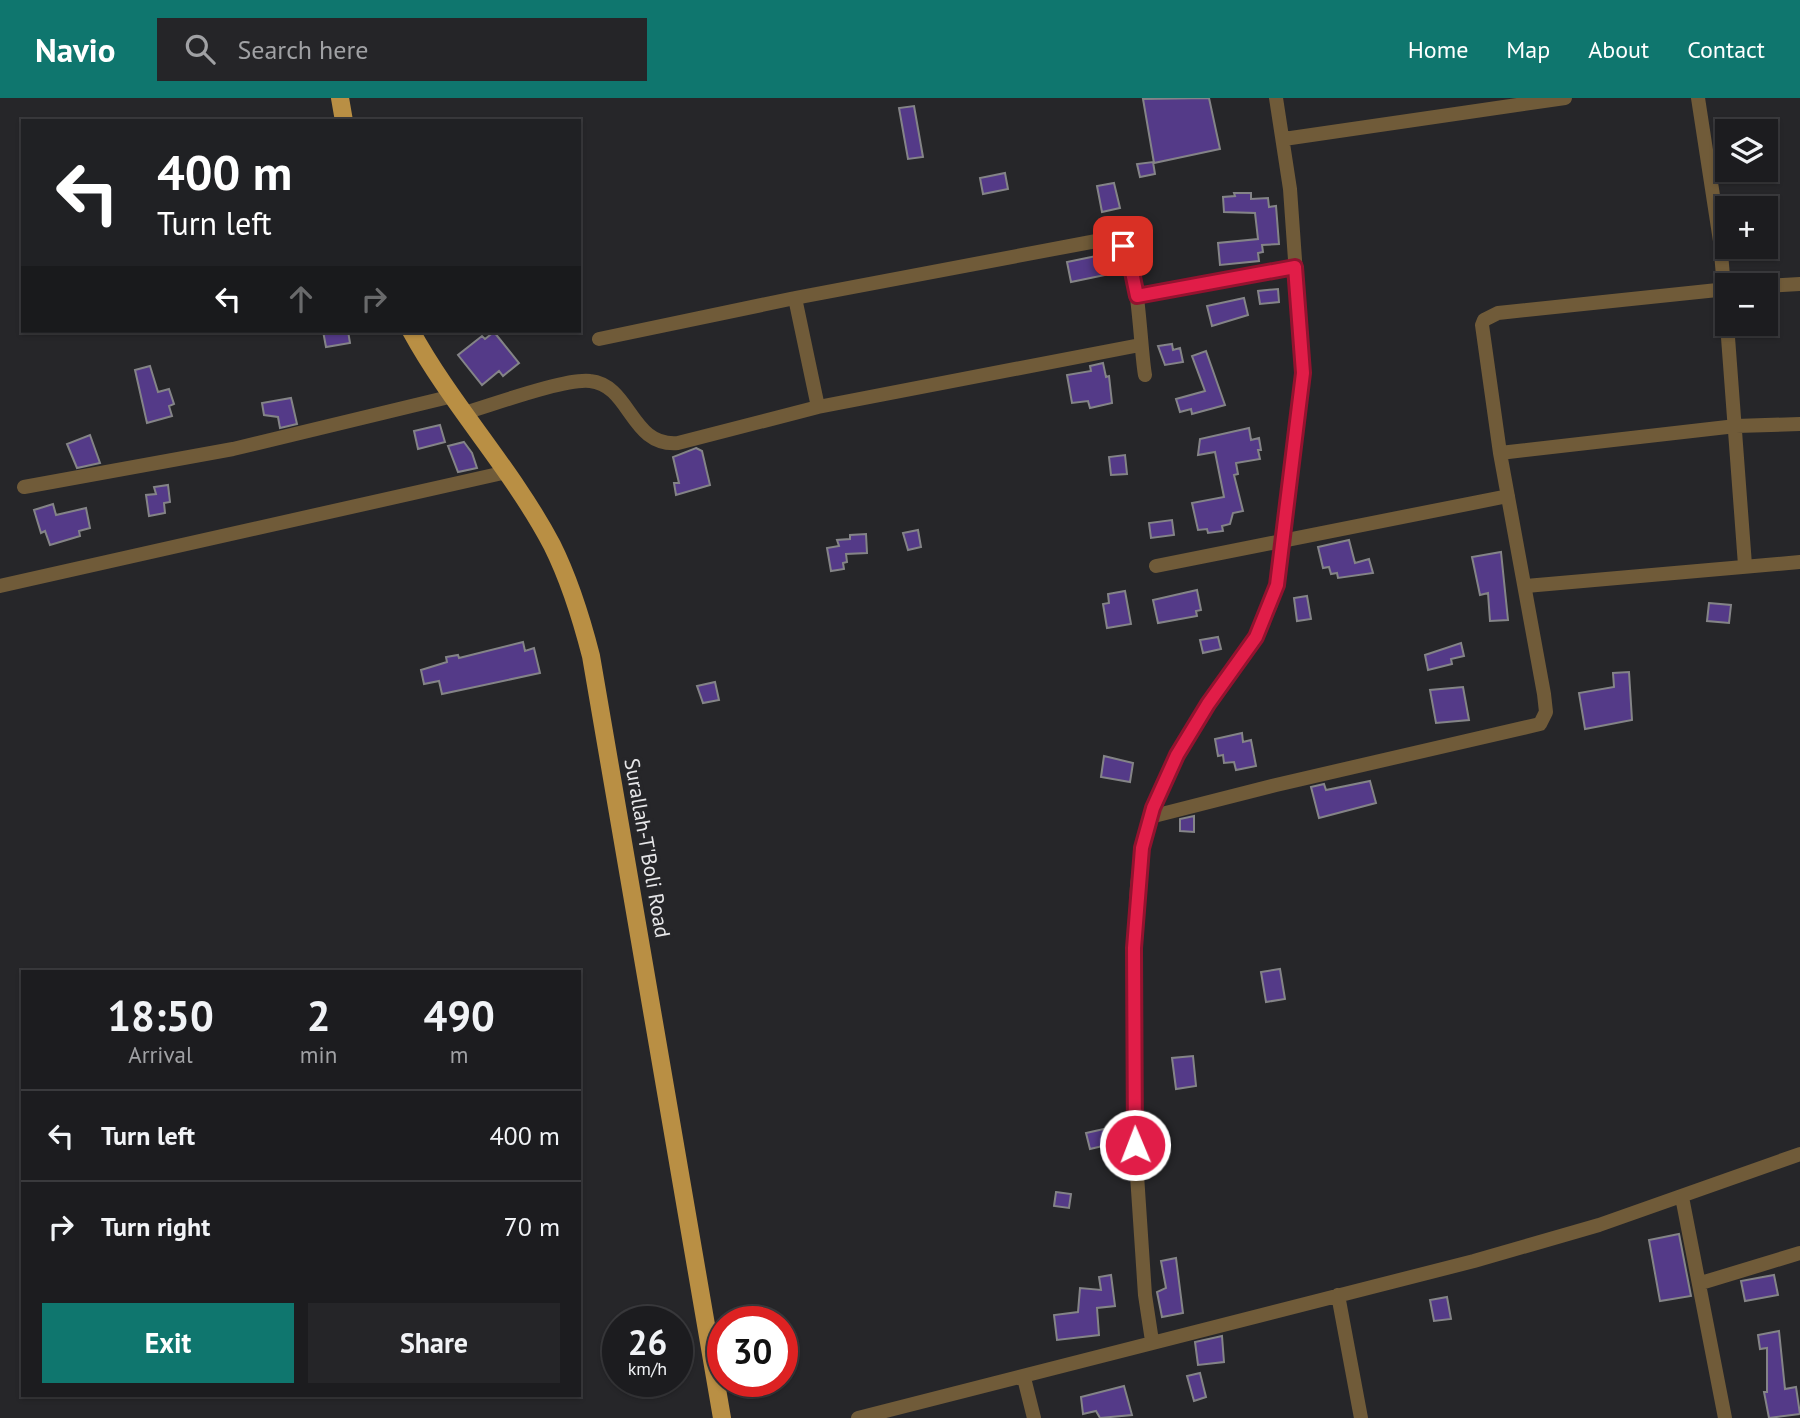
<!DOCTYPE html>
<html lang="en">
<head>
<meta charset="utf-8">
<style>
	:root { --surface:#1c1c1f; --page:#252528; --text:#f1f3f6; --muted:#a0a1a4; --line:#3a3a3d; --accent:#0f766e }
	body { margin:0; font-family:"PT Sans",sans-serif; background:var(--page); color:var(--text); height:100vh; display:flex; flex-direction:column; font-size:26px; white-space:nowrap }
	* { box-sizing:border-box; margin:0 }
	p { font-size:23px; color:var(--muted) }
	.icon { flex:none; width:38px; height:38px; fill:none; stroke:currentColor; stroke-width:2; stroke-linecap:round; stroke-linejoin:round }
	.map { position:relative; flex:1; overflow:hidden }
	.side { position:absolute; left:21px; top:872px; width:560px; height:427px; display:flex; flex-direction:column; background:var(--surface); border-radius:0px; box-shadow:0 2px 5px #0004,0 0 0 2px var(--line) }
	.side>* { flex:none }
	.guide { position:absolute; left:21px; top:21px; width:560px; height:214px; border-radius:0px; box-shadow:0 2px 5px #0004,0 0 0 2px var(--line); background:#202124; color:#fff; overflow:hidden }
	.fabs { position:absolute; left:1715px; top:21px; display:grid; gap:14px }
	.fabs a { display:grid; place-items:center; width:63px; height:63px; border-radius:0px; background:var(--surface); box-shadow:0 2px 5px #0004,0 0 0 2px var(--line); font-size:35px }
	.speed { position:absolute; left:602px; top:1208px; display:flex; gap:14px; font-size:35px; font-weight:700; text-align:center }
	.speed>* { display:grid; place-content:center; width:91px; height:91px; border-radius:50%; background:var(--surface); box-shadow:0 2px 5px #0004,0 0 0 2px var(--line); line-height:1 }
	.speed small { font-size:18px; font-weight:400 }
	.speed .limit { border:10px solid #d22; background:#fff; color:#111 }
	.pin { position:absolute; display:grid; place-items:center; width:60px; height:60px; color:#fff; margin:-30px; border-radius:14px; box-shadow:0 4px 10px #0006 }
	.me { position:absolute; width:77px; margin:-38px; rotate:359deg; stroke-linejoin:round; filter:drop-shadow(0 0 5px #0008) }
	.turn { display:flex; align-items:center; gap:24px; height:147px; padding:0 21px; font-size:32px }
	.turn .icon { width:91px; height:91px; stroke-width:2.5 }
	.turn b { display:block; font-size:49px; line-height:60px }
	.lanes { display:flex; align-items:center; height:66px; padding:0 21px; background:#0003; justify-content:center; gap:35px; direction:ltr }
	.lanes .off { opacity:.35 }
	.eta { display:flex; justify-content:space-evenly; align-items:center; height:119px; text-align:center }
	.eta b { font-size:42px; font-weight:600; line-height:49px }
	.action { display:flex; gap:14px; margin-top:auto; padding:14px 21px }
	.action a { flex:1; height:80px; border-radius:0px; background:var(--accent); color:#fff; font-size:28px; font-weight:600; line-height:80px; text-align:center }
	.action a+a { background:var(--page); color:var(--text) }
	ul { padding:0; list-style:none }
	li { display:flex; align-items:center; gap:21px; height:91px; padding:0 21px; border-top:2px solid var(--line) }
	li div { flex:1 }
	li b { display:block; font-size:26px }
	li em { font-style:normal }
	header { display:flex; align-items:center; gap:42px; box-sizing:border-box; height:98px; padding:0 35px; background:var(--accent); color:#fff }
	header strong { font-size:33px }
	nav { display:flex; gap:38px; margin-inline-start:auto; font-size:24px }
	.search { width:490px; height:63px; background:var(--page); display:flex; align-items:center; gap:18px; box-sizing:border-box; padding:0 24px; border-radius:0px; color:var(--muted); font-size:26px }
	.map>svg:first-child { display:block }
	.building { fill:#543a88; stroke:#848487; stroke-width:2 }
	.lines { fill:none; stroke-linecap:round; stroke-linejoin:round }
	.minor { stroke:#705b39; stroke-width:14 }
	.primary { stroke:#b98f44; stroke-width:18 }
	.route-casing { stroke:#92132f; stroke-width:18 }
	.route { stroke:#e11d48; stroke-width:12 }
	.labels { text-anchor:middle; stroke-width:7; stroke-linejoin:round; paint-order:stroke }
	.street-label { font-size:21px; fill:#e6e6e8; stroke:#262629 }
</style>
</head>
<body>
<header>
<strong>Navio</strong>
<div class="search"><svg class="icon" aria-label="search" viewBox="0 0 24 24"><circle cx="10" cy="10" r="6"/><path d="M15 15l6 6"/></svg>Search here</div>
<nav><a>Home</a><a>Map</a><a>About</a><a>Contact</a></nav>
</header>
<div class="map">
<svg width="1800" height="1320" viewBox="0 0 1800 1320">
	<rect width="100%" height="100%" fill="#262629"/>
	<path class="building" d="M1209,0L1220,51L1154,65L1143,1Z
		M914,8L923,59L908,61L899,10Z
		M1153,64L1155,76L1140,79L1137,66Z
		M1005,75L1008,91L983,96L980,80Z
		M1114,85L1120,110L1102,114L1097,88Z
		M1234,95H1251V101L1268,100L1269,109L1276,108L1279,146L1262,147L1263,154L1258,155L1259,163L1220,167L1218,145L1258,141L1255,115L1224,114L1223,99L1235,98Z
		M1101,157L1105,177L1071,184L1067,164Z
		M1278,191L1279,204L1260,206L1258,193Z
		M1244,200L1248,217L1212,228L1207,208Z
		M323,233H348L350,245L326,249Z
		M494,234L519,265L503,278L499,273L482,287L458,257L482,238L485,241Z
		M1172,246L1173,252L1180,250L1183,264L1165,267L1158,248Z
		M1206,253L1225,307L1192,316L1191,311L1180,314L1176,301L1205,293L1192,258Z
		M1103,265L1106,279L1109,278L1112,305L1090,310L1088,303L1072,305L1067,277L1091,273L1090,268Z
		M150,268L158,294L169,291L174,306L169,308L172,318L147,325L135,272Z
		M291,300L297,326L280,330L278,319L264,317L262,305Z
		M440,327L445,344L418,351L414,333Z
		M1249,330L1251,342L1259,340L1261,352H1258L1260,361L1236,365L1238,376L1234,377L1243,413L1233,415L1230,426L1222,428L1223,433L1208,435L1207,431L1198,432L1192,405L1224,399L1215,354L1198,357L1200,341Z
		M90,337L100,365L77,370L67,346Z
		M464,344L472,355L477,370L458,374L448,348Z
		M696,350L702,353L710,387L676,397L674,385H679L673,359Z
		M1125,357L1127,376L1111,377L1109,359Z
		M168,387L170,404L164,405L165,415L149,418L146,397L156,396L154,389Z
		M53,406L56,417L86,410L90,430L79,433L80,438L50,447L45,433L41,435L34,412Z
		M1172,422L1174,437L1151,440L1149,425Z
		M918,432L921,449L908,452L903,435Z
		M866,436L867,455L846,456L847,464L843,465L844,471L831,473L827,450L839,448L837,442L850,441V437Z
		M1349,442L1355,465L1369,461L1373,475L1338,480L1337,475L1331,476L1329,469L1323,470L1318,449Z
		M1501,454L1508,522L1490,523L1488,495L1480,497L1472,459Z
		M1197,492L1201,512L1196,513L1197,518L1158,525L1153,502Z
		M1125,493L1131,526L1107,530L1103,506L1109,505L1108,496Z
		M1307,498L1311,521L1297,523L1294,500Z
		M1709,505L1731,507L1729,525L1707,523Z
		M1218,539L1221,551L1203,555L1200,542Z
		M523,544L525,553L534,550L540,575L442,596L439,583L424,586L421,572L447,564L446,559L458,557L459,560Z
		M1461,545L1464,558L1451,561L1452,566L1428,572L1425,557Z
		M1629,574L1632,622L1585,631L1579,595L1614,589L1613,575Z
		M715,584L719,602L703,605L697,588Z
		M1463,589L1469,622L1436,625L1430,592Z
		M1242,635L1243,644L1251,642L1256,668L1236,672L1234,664L1224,665L1223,657L1218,658L1215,641Z
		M1104,658L1133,665L1130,684L1101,679Z
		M1370,683L1376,705L1319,720L1311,689L1324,686L1326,692Z
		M1194,718V734L1180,733V721Z
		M1280,871L1285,901L1266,904L1261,874Z
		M1193,958L1196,988L1176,991L1172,960Z
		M1104,1031L1107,1047L1090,1051L1086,1035Z
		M1056,1094L1071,1096L1069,1110L1054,1108Z
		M1679,1136L1691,1198L1660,1203L1649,1142Z
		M1176,1160L1183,1215L1162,1219L1157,1194L1166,1190L1161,1163Z
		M1111,1177L1115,1208L1097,1210L1099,1237L1057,1242L1054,1217L1078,1214L1080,1190L1101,1192L1099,1179Z
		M1774,1177L1778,1197L1745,1203L1741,1183Z
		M1447,1199L1451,1221L1434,1223L1430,1202Z
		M1779,1233L1785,1291L1796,1289L1800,1316L1769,1320L1764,1294H1767V1250L1760,1251L1758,1237Z
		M1222,1238L1224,1264L1198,1267L1195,1244Z
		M1200,1275L1206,1299L1194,1303L1187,1278Z
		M1124,1288L1132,1317L1100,1320L1096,1313L1083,1316L1081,1299Z"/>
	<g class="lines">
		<path class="minor" d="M1698,0L1720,143L1727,225
			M1284,41L1565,0
			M1766,188L1800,186
			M1137,198L1295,169
			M795,200L818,309
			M1727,226L1745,467
			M599,241L795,200L1107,141C1112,142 1118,143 1122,147C1139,163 1140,250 1145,277
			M464,315C492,307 565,280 590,283C631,287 630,349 678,345L818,309L1140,247
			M1500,355L1736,328L1800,326
			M24,389L233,351L453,298
			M1156,468L1508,398
			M0,488L507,374
			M1526,488L1800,464
			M1150,719L1276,687L1540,626L1546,614L1544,596L1500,355L1482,227L1484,222L1498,215L1727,191
			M1682,1099L1725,1320
			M1701,1185L1800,1155
			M1338,1197L1361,1320
			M1152,1243L1145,1197L1135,1047L1134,850L1137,788L1142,750L1153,710L1177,657L1208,605L1256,539L1271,506L1280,469L1303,275L1290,91L1276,0
			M1024,1280L1034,1320
			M858,1320L1474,1163L1599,1127L1800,1056"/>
		<path class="primary" d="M340,0L344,23
			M411,233C452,308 512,371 552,447C570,483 581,519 591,558L722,1320"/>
	</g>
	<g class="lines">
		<g class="route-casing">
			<path id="route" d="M1123,148L1128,155L1137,198L1295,169L1303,275L1277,487L1256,539L1208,606L1177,657L1153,710L1142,750L1134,850L1135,1047"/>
		</g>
		<use href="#route" class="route"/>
	</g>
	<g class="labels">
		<g class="street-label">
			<text transform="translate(647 750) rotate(80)" y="7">Surallah-T'Boli Road</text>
		</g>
	</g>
</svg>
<div class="fabs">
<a><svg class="icon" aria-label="layers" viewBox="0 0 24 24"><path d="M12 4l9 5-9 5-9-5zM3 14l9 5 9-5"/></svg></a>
<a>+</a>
<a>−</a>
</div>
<div class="speed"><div>26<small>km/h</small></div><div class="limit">30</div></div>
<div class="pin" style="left:1123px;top:148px;background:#d93025"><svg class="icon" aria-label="arrive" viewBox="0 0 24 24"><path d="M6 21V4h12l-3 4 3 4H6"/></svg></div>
<svg class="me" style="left:1135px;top:1047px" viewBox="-20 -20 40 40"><circle r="17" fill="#e11d48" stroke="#fff" stroke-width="3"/><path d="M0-11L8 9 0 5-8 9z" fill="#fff"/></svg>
<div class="guide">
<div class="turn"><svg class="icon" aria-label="left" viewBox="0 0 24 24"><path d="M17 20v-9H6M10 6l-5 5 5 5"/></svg><div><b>400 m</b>Turn left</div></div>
<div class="lanes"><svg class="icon" aria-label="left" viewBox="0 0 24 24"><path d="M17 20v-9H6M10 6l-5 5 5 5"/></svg><svg class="icon off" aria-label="ahead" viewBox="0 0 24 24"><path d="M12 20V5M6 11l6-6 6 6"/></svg><svg class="icon off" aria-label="right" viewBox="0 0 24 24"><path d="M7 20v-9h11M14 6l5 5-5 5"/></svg></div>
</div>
<section class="side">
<div class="eta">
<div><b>18:50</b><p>Arrival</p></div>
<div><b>2</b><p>min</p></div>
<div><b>490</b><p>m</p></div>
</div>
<ul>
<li><svg class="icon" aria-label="left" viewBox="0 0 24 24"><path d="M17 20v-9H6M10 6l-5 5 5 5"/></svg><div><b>Turn left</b></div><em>400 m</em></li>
<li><svg class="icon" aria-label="right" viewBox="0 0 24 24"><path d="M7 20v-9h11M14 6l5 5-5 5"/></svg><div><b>Turn right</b></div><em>70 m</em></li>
</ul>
<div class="action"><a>Exit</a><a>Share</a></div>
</section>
</div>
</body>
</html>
